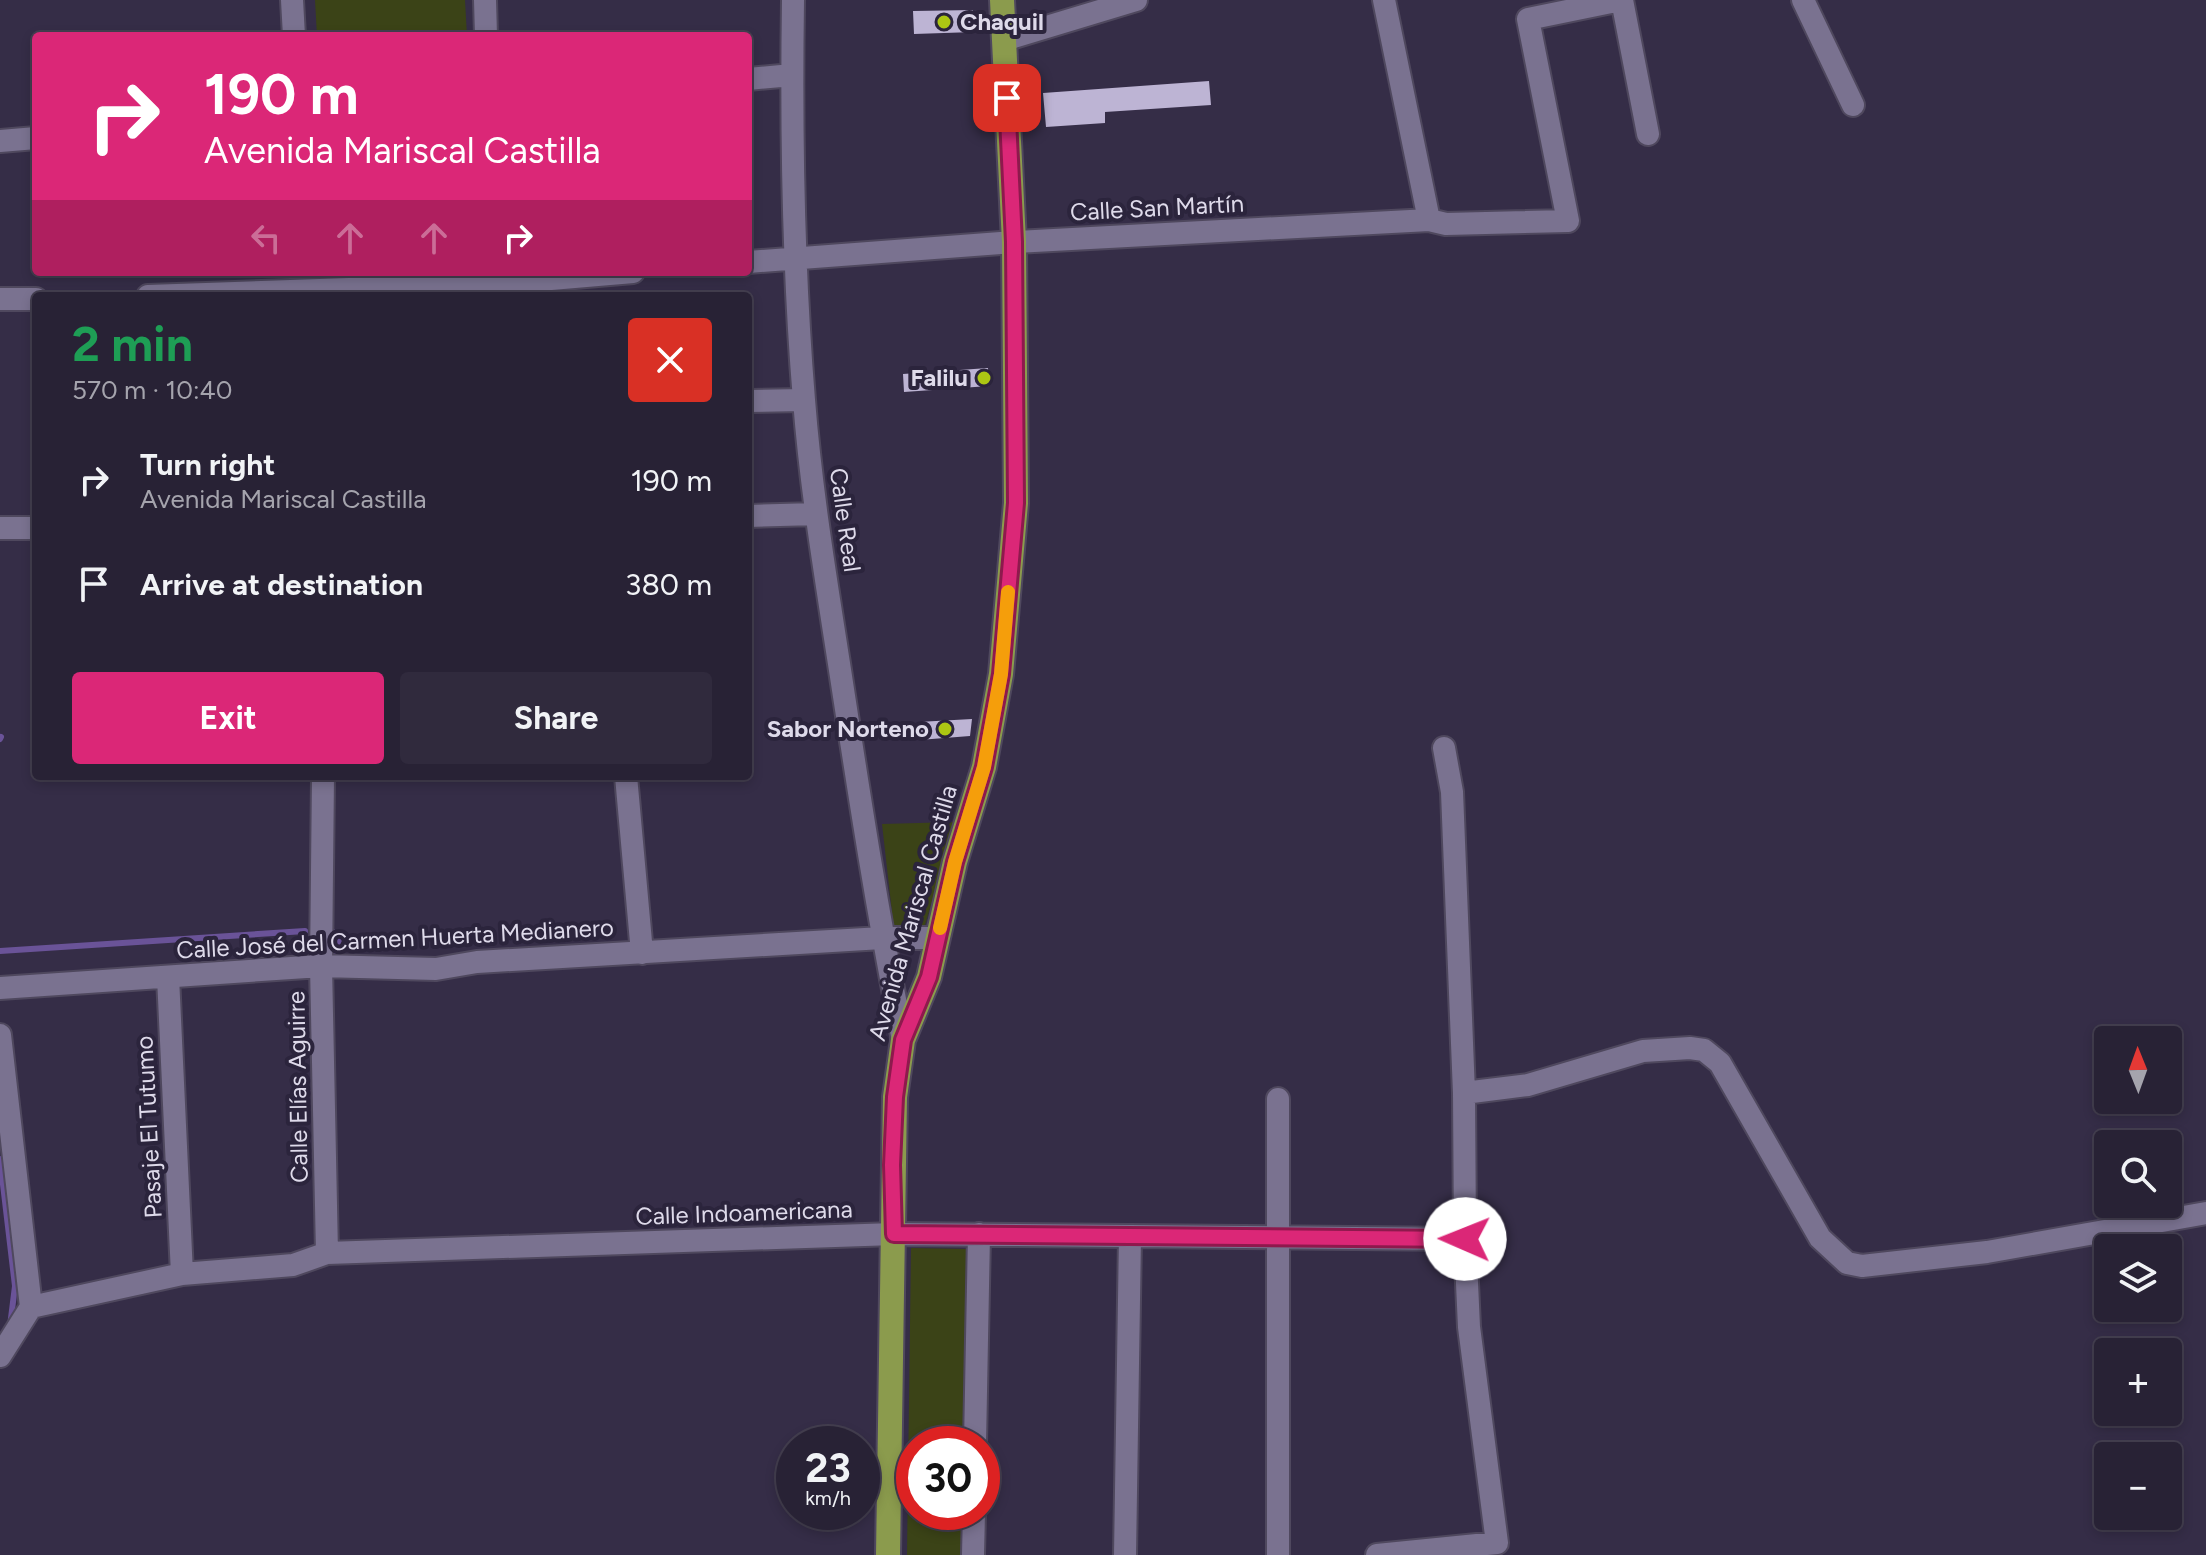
<!DOCTYPE html>
<html lang="en">
<head>
<meta charset="utf-8">
<style>
	:root { --surface:#282235; --page:#302a3d; --text:#f1f3f6; --muted:#a5a4ad; --line:#443f50; --accent:#db2777 }
	body { margin:0; font-family:Figtree,sans-serif; background:var(--page); color:var(--text); height:100vh; display:flex; flex-direction:column; font-size:30px; white-space:nowrap }
	* { box-sizing:border-box; margin:0 }
	p { font-size:26px; color:var(--muted) }
	.icon { flex:none; width:44px; height:44px; fill:none; stroke:currentColor; stroke-width:2; stroke-linecap:round; stroke-linejoin:round }
	.map { position:relative; flex:1; overflow:hidden }
	.details { position:absolute; left:32px; top:292px; width:720px; height:488px; display:flex; flex-direction:column; background:var(--surface); border-radius:8px; box-shadow:0 4px 12px #0003,0 0 0 2px var(--line) }
	.details>* { flex:none }
	.top-card { position:absolute; left:32px; top:32px; width:720px; height:244px; border-radius:8px; box-shadow:0 4px 12px #0003,0 0 0 2px var(--line); background:#db2777; color:#fff; overflow:hidden }
	.needle { width:52px; rotate:359deg }
	.fabs { position:absolute; left:2094px; top:1026px; display:grid; gap:16px }
	.fabs a { display:grid; place-items:center; width:88px; height:88px; border-radius:8px; background:var(--surface); box-shadow:0 4px 12px #0003,0 0 0 2px var(--line); font-size:40px }
	.speed { position:absolute; left:776px; top:1426px; display:flex; gap:16px; font-size:40px; font-weight:700; text-align:center }
	.speed>* { display:grid; place-content:center; width:104px; height:104px; border-radius:50%; background:var(--surface); box-shadow:0 4px 12px #0003,0 0 0 2px var(--line); line-height:1 }
	.speed small { font-size:20px; font-weight:400 }
	.speed .limit { border:12px solid #d22; background:#fff; color:#111 }
	.pin { position:absolute; display:grid; place-items:center; width:68px; height:68px; color:#fff; margin:-34px; border-radius:16px; box-shadow:0 4px 12px #0006 }
	.me { position:absolute; width:88px; margin:-44px; rotate:271deg; stroke-linejoin:round; filter:drop-shadow(0 0 6px #0008) }
	.turn { display:flex; align-items:center; gap:28px; height:168px; padding:0 40px; font-size:36px }
	.turn .icon { width:104px; height:104px; stroke-width:2.5 }
	.turn b { display:block; font-size:56px; line-height:68px }
	.lanes { display:flex; align-items:center; height:76px; padding:0 40px; background:#0003; justify-content:center; gap:40px; direction:ltr }
	.lanes .off { opacity:.35 }
	.round { display:grid; place-items:center; flex:none; width:84px; height:84px; border-radius:8px; background:var(--page) }
	.head { display:flex; align-items:center; justify-content:space-between; height:136px; padding:0 40px }
	h1 { font-size:48px; font-weight:700; line-height:60px; color:#1e9e55 }
	.action { display:flex; gap:16px; margin-top:auto; padding:16px 40px }
	.action a { flex:1; height:92px; border-radius:8px; background:var(--accent); color:#fff; font-size:32px; font-weight:700; line-height:92px; text-align:center }
	.action a+a { background:var(--page); color:var(--text) }
	ul { padding:0; list-style:none }
	li { display:flex; align-items:center; gap:24px; height:104px; padding:0 40px }
	li div { flex:1 }
	li b { display:block; font-size:30px }
	li em { font-style:normal }
	.map>svg:first-child { display:block }
	.green { fill:#3b4317 }
	.lines { fill:none; stroke-linecap:round; stroke-linejoin:round }
	.stream { stroke:#6a5398; stroke-width:6 }
	.building { fill:#bdb4d4 }
	.minor-casing { stroke:#4f485e; stroke-width:26 }
	.highway-casing { stroke:#4f485e; stroke-width:28 }
	.minor { stroke:#7a7290; stroke-width:22 }
	.highway { stroke:#8b9b4d; stroke-width:24 }
	.route-casing { stroke:#8e194d; stroke-width:20 }
	.route { stroke:#db2777; stroke-width:14 }
	.slow { stroke:#f59e0b; stroke-width:14 }
	.poi-dot { fill:#acc613; stroke:#2b243c; stroke-width:3 }
	.labels { text-anchor:middle; stroke-width:8; stroke-linejoin:round; paint-order:stroke }
	.poi-label { font-size:24px; font-weight:bold; fill:#dedaea; stroke:#2b243c; text-anchor:end }
	.street-label { font-size:24px; fill:#dedaea; stroke:#2b243c }
</style>
</head>
<body>
<div class="map">
<svg width="2206" height="1555" viewBox="0 0 2206 1555">
	<rect width="100%" height="100%" fill="#352d47"/>
	<path class="green" d="M315,0H465L467,36H317Z
		M955,822L923,932L894,930L882,824Z
		M911,1248L967,1249L965,1444H914V1512H964L963,1555H907Z"/>
	<g class="lines">
		<path class="stream" d="M0,739L1,737
			M330,930L340,937L332,958L338,960
			M0,951L305,931
			M0,1159L15,1286L10,1326"/>
	</g>
	<path class="building" d="M973,10L974,32L914,34L913,11Z
		M1209,81L1211,105L1105,112V123L1046,127L1043,93Z
		M988,368L989,386L904,392L903,374Z
		M972,719L970,736L919,740L918,722Z"/>
	<g class="lines">
		<g class="minor-casing">
			<path id="minor" d="M292,0L294,36
				M485,0L486,36
				M793,0C791,133 793,267 804,400C811,490 826,580 840,670C859,794 878,917 903,1040
				M1384,0L1429,220
				M1622,0L1648,134
				M1803,0L1853,105
				M1004,40L1136,0
				M748,79L792,75
				M0,141L36,138
				M748,262L1014,242L1429,220L1446,224L1568,221L1528,19L1621,0
				M148,296L494,284L633,272
				M0,299H36
				M748,401L804,400
				M748,516L816,514
				M0,528H36
				M323,776L321,966L327,1253
				M626,776L642,953
				M168,977L182,1274
				M0,988L321,966L436,969L477,962L882,938H937
				M0,1035L31,1307
				M1464,1093L1528,1085L1643,1051L1690,1048L1704,1050L1720,1063L1820,1238L1847,1263L1862,1266L1987,1252L2206,1213
				M31,1307L182,1274L293,1265L327,1253L894,1234L1465,1239
				M0,1356L31,1307
				M975,1444L979,1234
				M973,1555L974,1512
				M1125,1555L1130,1236
				M1278,1555V1099
				M1377,1555L1497,1543L1469,1327L1465,1239L1464,1093L1452,792L1444,748"/>
		</g>
		<g class="highway-casing">
			<path id="highway" d="M888,1555L895,1097L903,1040L929,977L955,862L984,767L1001,674L1016,503L1014,242L1002,0"/>
		</g>
		<use href="#minor" class="minor"/>
		<use href="#highway" class="highway"/>
	</g>
	<g class="lines">
		<g class="route-casing">
			<path id="route" d="M1007,98L1014,242L1016,503L1001,674L984,767L955,862L929,977L903,1040L895,1097L892,1165L894,1234L1465,1239"/>
		</g>
		<use href="#route" class="route"/>
		<path class="slow" d="M940,928L955,862L984,767L1001,674L1008,592"/>
	</g>
	<g class="poi-dot">
		<circle cx="944" cy="22" r="8"/>
		<circle cx="984" cy="378" r="8"/>
		<circle cx="945" cy="729" r="8"/>
	</g>
	<g class="labels">
		<g class="poi-label">
			<text x="960" y="30" text-anchor="start">Chaquil</text>
			<text x="968" y="386">Falilu</text>
			<text x="929" y="737">Sabor Norteno</text>
		</g>
		<g class="street-label">
			<text transform="translate(1157 208) rotate(-3)" y="8">Calle San Martín</text>
			<text transform="translate(845 520) rotate(82)" y="8">Calle Real</text>
			<text transform="translate(913 913) rotate(-74)" y="8">Avenida Mariscal Castilla</text>
			<text transform="translate(395 939) rotate(-3)" y="8">Calle José del Carmen Huerta Medianero</text>
			<text transform="translate(298 1087) rotate(-91)" y="8">Calle Elías Aguirre</text>
			<text transform="translate(149 1127) rotate(-93)" y="8">Pasaje El Tutumo</text>
			<text transform="translate(744 1213) rotate(-2)" y="8">Calle Indoamericana</text>
		</g>
	</g>
</svg>
<div class="fabs">
<a><svg class="needle" viewBox="-14 -14 28 28"><path d="M0-13l5 13h-10z" fill="#e53935"/><path d="M0 13l5-13h-10z" fill="#a5a4ad"/></svg></a>
<a><svg class="icon" aria-label="search" viewBox="0 0 24 24"><circle cx="10" cy="10" r="6"/><path d="M15 15l6 6"/></svg></a>
<a><svg class="icon" aria-label="layers" viewBox="0 0 24 24"><path d="M12 4l9 5-9 5-9-5zM3 14l9 5 9-5"/></svg></a>
<a>+</a>
<a>−</a>
</div>
<div class="speed"><div>23<small>km/h</small></div><div class="limit">30</div></div>
<div class="pin" style="left:1007px;top:98px;background:#d93025"><svg class="icon" aria-label="arrive" viewBox="0 0 24 24"><path d="M6 21V4h12l-3 4 3 4H6"/></svg></div>
<svg class="me" style="left:1465px;top:1239px" viewBox="-20 -20 40 40"><circle r="19" fill="#fff"/><path d="M0-13L10 11 0 6-10 11z" fill="#db2777"/></svg>
<div class="top-card">
<div class="turn"><svg class="icon" aria-label="right" viewBox="0 0 24 24"><path d="M7 20v-9h11M14 6l5 5-5 5"/></svg><div><b>190 m</b>Avenida Mariscal Castilla</div></div>
<div class="lanes"><svg class="icon off" aria-label="left" viewBox="0 0 24 24"><path d="M17 20v-9H6M10 6l-5 5 5 5"/></svg><svg class="icon off" aria-label="ahead" viewBox="0 0 24 24"><path d="M12 20V5M6 11l6-6 6 6"/></svg><svg class="icon off" aria-label="ahead" viewBox="0 0 24 24"><path d="M12 20V5M6 11l6-6 6 6"/></svg><svg class="icon" aria-label="right" viewBox="0 0 24 24"><path d="M7 20v-9h11M14 6l5 5-5 5"/></svg></div>
</div>
<section class="details">
<div class="head"><div><h1>2 min</h1><p>570 m · 10:40</p></div><a class="round" style="background:#d93025;color:#fff"><svg class="icon" aria-label="close" viewBox="0 0 24 24"><path d="M6 6l12 12M18 6L6 18"/></svg></a></div>
<ul>
<li><svg class="icon" aria-label="right" viewBox="0 0 24 24"><path d="M7 20v-9h11M14 6l5 5-5 5"/></svg><div><b>Turn right</b><p>Avenida Mariscal Castilla</p></div><em>190 m</em></li>
<li><svg class="icon" aria-label="arrive" viewBox="0 0 24 24"><path d="M6 21V4h12l-3 4 3 4H6"/></svg><div><b>Arrive at destination</b></div><em>380 m</em></li>
</ul>
<div class="action"><a>Exit</a><a>Share</a></div>
</section>
</div>
</body>
</html>
